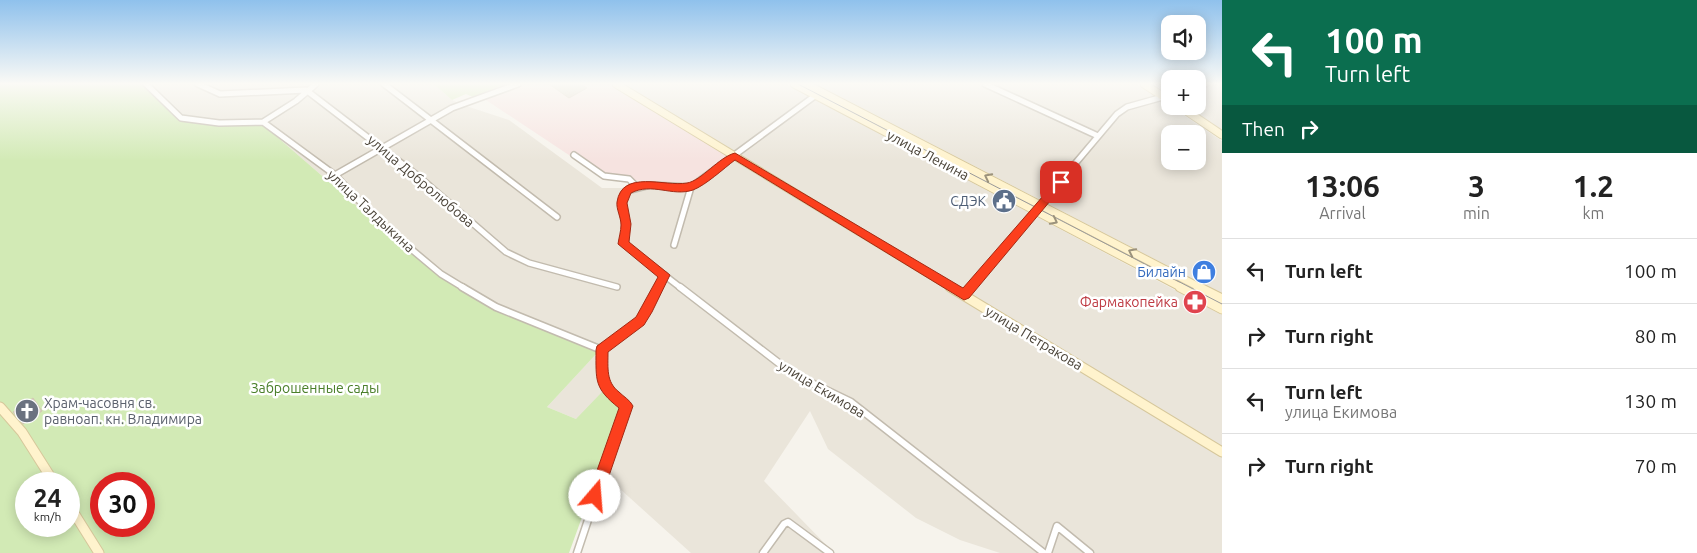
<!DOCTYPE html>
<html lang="en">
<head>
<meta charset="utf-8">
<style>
	:root { --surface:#fff; --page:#f6f6f6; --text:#222; --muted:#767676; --line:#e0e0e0 }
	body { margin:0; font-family:Ubuntu,sans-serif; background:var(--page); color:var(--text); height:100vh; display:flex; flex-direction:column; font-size:19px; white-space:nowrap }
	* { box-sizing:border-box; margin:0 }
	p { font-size:16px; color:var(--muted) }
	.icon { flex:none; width:28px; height:28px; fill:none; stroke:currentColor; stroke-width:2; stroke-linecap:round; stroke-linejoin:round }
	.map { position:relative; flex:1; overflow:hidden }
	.details { display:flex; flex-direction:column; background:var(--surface); width:475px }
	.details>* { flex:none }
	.hud { background:#0b6e4f; color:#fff; overflow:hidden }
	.tools { position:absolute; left:1161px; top:15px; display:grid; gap:10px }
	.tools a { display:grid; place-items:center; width:45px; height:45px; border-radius:10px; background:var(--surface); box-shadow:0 2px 12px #0003; font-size:25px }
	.speed { position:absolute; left:15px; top:472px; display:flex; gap:10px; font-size:25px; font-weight:700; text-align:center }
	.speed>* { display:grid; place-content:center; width:65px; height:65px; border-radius:50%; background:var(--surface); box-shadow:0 2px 12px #0003; line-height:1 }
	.speed small { font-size:12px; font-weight:400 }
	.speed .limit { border:8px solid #d22; background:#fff; color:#111 }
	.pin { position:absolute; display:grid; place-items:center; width:42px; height:42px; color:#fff; margin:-21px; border-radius:10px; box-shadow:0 2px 8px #0006 }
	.me { position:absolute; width:55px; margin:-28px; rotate:18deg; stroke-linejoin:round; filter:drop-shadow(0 0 4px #0008) }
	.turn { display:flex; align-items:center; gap:18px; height:105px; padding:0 20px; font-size:22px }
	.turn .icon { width:65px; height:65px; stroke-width:2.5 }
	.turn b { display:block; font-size:35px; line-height:42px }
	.then { display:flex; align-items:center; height:48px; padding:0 20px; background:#0003; gap:10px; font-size:19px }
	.eta { display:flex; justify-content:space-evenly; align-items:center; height:85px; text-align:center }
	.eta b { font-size:30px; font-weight:600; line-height:35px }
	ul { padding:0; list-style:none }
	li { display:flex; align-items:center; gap:15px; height:65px; padding:0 20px; border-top:1px solid var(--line) }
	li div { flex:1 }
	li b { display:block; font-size:19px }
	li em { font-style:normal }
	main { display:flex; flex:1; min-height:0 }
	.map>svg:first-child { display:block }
	.residential { fill:#eae5da; fill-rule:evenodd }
	.medical { fill:#f6e3e0 }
	.green { fill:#d2eab5; fill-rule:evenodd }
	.building { fill:#d8cfc1; stroke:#d3c7b4 }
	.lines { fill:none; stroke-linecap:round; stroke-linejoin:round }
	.street-far1-casing { stroke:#c2bbae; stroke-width:8 }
	.street-casing { stroke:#c2bbae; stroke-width:9 }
	.secondary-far1-casing { stroke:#d6c79b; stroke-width:9 }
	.secondary-casing { stroke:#d6c79b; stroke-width:11 }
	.street-far1 { stroke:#fff; stroke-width:5 }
	.street { stroke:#fff; stroke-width:6 }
	.secondary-far1 { stroke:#fff3cd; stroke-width:7 }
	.secondary { stroke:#fff3cd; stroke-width:9 }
	.tram { stroke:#9a9a9a; stroke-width:1 }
	.oneway { stroke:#9c937c }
	.route { fill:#fc3f1d; stroke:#a42913 }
	.labels { text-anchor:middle; stroke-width:5; stroke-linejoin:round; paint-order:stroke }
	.street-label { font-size:14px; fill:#4b4439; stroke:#fff }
	.service-label { font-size:14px; fill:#4e5e75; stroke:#fff; text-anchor:end }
	.shop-label { font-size:14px; fill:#366cbe; stroke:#fff; text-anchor:end }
	.health-label { font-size:14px; fill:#be3a42; stroke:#fff; text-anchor:end }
	.park-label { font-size:14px; fill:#4a7f2a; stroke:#fff }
	.worship-label { font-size:14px; fill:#5b616d; stroke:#fff; text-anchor:start }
</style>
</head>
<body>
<main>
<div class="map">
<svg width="1222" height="553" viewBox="0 0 1222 553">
	<rect width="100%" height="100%" fill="#f6f3ec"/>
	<path class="residential" d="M144,84H434L452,100L463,105L509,120L602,188H696L742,156L619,84H786L1222,315V553H1000L960,540L916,518L828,449L810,411L764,481L834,553H691L599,470L622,406L576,419L547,407L597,353L504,312L432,271L261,123L206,125L172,111Z
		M816,84H1137L1222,141V294ZM1170,134H1198V161H1170Z
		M1198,84H1222V130L1186,106H1198Z"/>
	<path class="medical" d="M462,84H612L728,155L690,183L605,179Z"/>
	<path class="green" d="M0,84H144L172,111L206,125L261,123L432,271L504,312L598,352L547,407L576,419L602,392L622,407L569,553H0ZM26,484H69V526H26ZM101,484H144V526H101Z
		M434,84H505L473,97L466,94L452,100Z"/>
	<path class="building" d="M549,84H580L587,88L569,98Z
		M33,398L42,411L23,424L13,412Z"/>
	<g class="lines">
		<g class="street-far1-casing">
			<path id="street-far1" d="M146,84L181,118L219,123L263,122L335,175L380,223L441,274L464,288
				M198,84L220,94L306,90L418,176L506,252L529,263L617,287
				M384,84L557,217
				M985,84L1098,136
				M1198,87L1205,84
				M263,122L296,101L316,84
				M574,155L604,176L629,179L636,186
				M335,175L452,108L518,84
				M674,245L691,187
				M658,288L665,275
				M681,288L624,244L626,224L622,203L626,191L650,185L691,187L816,95
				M970,288L1117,114L1127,107L1170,95"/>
		</g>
		<g class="street-casing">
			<path id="street" d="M462,287L496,307L602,350
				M680,287L793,374L851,402L1044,553
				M964,295L971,287
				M602,350L640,321L659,287
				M577,553L626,406C604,387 602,378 602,350
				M763,553L784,524L788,522L830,553
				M1048,553L1057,526L1090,553"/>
		</g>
		<g class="secondary-far1-casing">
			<path id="secondary-far1" d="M616,84L952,288
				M794,84L1182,288
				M806,84L1201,288
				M1144,84L1170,101
				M1179,106L1222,135"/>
		</g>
		<g class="secondary-casing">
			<path id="secondary" d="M950,287L1222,452
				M1180,287L1222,309
				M1198,287L1222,299
				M0,407L22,432L55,484
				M69,505L99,553"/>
		</g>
		<use href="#street-far1" class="street-far1"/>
		<use href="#street" class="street"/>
		<use href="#secondary-far1" class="secondary-far1"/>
		<use href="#secondary" class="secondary"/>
		<path class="tram" d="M798,84L1222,304"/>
	</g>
	<defs><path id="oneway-chevron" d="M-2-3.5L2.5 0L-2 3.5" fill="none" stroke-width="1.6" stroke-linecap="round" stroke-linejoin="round" transform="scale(1.25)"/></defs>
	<g class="oneway">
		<use href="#oneway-chevron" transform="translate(988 177) rotate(-153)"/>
		<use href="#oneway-chevron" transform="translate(1054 221) rotate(27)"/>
		<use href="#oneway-chevron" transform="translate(1132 252) rotate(-153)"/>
	</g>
	<linearGradient id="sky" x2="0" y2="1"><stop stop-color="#8fc1ec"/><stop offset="0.52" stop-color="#fbfaf6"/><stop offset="1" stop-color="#fbfaf6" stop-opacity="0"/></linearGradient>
	<rect width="1222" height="161" fill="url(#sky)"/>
	<path class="route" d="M735,153L963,288L1057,180L1061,179L1066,182L969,298L964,300L735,160C723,169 706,185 693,190C672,197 652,182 631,193L627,203L631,224L629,242L670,275L652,312L644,325L608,352C608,368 606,382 619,392C624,397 630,400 633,406L602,496L600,501L595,503L590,501L588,496L619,408C594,388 596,381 596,350L597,346L636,317L658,277L618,244C619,237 621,231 621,225C621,217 616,209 617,202C622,169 665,187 687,183C701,181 719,157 735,153Z"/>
	<defs>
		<g id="civic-disc" transform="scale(1.25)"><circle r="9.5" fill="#5c6f8a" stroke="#fff"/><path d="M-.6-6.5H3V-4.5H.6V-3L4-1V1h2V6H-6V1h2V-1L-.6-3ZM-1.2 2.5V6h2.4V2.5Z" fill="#fff"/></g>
		<g id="shop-disc" transform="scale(1.25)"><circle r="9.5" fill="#3f7fe0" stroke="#fff"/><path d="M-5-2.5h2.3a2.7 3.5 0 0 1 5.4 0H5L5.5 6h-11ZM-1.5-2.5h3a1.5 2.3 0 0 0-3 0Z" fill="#fff"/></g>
		<g id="pharmacy-disc" transform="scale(1.25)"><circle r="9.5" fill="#e0444e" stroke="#fff"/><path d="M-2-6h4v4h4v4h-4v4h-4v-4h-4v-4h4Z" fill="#fff"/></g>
		<g id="church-disc" transform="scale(1.25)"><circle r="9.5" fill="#6b7280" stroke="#fff"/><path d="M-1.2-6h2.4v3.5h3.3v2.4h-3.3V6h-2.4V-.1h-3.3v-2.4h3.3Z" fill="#fff"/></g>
	</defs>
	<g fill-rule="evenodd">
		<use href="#civic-disc" x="1004" y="201"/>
		<use href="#shop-disc" x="1204" y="272"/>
		<use href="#pharmacy-disc" x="1195" y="302"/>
		<use href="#church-disc" x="27" y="411"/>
	</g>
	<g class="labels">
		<g class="street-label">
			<text transform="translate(928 155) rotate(28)" y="5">улица Ленина</text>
			<text transform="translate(421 181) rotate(40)" y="5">улица Добролюбова</text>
			<text transform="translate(371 211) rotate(43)" y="5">улица Талдыкина</text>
			<text transform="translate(1034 338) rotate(31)" y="5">улица Петракова</text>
			<text transform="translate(822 389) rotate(31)" y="5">улица Екимова</text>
		</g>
		<g class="service-label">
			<text x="986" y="206">СДЭК</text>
		</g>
		<g class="shop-label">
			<text x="1186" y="277">Билайн</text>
		</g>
		<g class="health-label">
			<text x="1178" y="307">Фармакопейка</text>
		</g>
		<g class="park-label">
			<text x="315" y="393">Заброшенные сады</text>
		</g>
		<g class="worship-label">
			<text x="44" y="408">Храм-часовня св.<tspan x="44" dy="16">равноап. кн. Владимира</tspan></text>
		</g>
	</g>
</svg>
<div class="tools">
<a><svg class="icon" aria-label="sound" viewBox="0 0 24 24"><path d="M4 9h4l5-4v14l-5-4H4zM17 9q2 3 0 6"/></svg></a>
<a>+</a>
<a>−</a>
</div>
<div class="speed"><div>24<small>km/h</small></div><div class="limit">30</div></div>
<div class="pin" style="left:1061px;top:182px;background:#d93025"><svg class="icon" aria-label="arrive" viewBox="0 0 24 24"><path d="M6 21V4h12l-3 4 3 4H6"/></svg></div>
<svg class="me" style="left:595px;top:496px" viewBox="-20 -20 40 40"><circle r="19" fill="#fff"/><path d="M0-13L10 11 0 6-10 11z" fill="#fc3f1d"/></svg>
</div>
<section class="details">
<div class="hud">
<div class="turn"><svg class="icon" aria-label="left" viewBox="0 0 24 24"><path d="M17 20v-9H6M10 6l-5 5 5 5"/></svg><div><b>100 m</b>Turn left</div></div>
<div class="then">Then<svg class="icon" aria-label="right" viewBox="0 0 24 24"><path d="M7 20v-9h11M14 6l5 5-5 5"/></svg></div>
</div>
<div class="eta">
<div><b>13:06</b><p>Arrival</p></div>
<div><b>3</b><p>min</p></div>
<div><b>1.2</b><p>km</p></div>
</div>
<ul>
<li><svg class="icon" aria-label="left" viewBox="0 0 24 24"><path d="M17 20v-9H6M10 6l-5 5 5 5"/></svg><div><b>Turn left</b></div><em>100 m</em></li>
<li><svg class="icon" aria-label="right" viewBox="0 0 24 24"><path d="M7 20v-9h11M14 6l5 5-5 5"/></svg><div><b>Turn right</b></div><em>80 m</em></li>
<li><svg class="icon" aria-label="left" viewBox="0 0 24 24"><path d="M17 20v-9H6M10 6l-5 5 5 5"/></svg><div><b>Turn left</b><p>улица Екимова</p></div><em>130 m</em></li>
<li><svg class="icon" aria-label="right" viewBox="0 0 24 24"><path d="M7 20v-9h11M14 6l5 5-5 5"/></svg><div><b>Turn right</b></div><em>70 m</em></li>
</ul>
</section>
</main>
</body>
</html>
